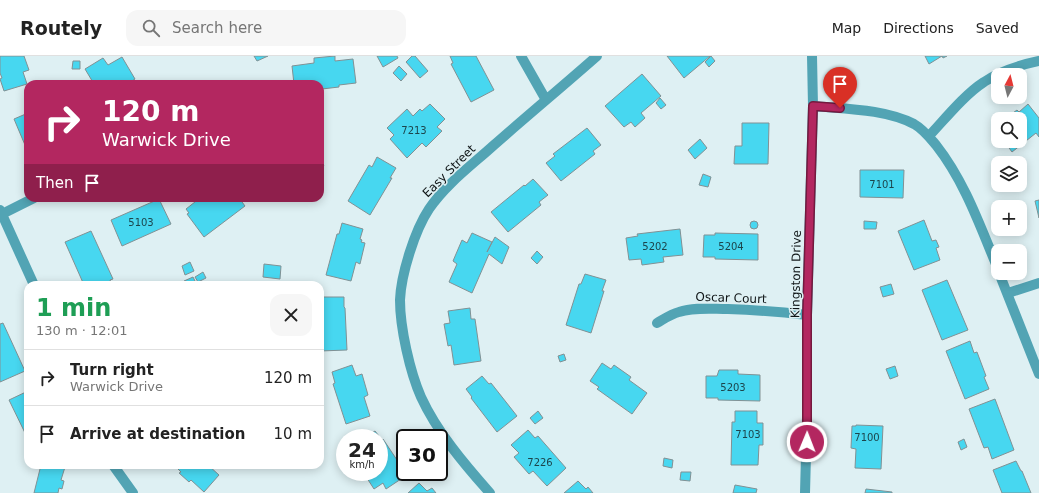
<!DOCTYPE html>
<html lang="en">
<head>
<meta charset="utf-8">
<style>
	:root { --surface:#fff; --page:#f6f6f6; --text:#222; --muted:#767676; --line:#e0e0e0 }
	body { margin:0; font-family:"DejaVu Sans",sans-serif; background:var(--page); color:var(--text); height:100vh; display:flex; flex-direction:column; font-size:15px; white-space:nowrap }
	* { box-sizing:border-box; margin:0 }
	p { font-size:13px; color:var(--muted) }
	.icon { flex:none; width:22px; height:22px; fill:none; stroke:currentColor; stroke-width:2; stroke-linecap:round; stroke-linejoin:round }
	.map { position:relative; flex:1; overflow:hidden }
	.sheet { position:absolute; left:24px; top:225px; width:300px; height:188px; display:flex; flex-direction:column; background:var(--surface); border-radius:12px; box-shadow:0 2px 10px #0003 }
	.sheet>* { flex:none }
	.hud { position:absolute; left:24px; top:24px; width:300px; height:122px; border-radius:12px; box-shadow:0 2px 10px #0003; background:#b32760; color:#fff; overflow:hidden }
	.needle { width:26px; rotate:7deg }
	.buttons { position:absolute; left:991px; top:12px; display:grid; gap:8px }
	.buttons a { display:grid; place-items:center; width:36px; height:36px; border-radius:8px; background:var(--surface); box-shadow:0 2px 10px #0003; font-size:20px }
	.speed { position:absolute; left:336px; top:373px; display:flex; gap:8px; font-size:20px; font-weight:700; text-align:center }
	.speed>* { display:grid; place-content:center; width:52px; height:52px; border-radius:50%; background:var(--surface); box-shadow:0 2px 10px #0003; line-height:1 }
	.speed small { font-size:10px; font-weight:400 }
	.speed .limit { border:2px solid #111; border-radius:6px; background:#fff; color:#111 }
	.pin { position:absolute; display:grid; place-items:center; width:34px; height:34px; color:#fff; margin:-41px -17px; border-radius:50% 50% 50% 0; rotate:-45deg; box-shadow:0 0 4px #0007 }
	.pin .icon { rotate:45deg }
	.me { position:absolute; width:44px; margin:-22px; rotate:1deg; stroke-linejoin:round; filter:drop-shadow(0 0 3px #0008) }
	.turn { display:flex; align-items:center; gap:14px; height:84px; padding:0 12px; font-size:18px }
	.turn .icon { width:52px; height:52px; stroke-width:2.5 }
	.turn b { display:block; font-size:28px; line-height:34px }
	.then { display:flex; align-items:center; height:38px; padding:0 12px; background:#0003; gap:8px; font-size:15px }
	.round { display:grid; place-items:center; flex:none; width:42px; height:42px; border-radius:12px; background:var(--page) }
	.headline { display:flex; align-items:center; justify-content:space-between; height:68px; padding:0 12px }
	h1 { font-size:24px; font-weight:700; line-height:30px; color:#1e9e55 }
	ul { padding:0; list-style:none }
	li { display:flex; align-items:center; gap:12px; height:56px; padding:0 12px; border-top:1px solid var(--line) }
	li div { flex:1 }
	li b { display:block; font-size:15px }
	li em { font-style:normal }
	header { display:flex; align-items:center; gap:24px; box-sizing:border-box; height:56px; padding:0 20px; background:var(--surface); border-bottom:1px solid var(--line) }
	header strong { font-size:19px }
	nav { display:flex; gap:22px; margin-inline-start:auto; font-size:14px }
	.search { width:280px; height:36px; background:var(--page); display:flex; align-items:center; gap:10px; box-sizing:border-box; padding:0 14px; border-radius:12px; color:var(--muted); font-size:15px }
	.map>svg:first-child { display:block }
	.building { fill:#47d7f0; stroke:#819194 }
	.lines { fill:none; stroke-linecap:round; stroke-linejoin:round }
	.street { stroke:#52a4b4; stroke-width:10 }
	.route-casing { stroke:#74193e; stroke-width:10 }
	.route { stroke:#b32760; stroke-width:7 }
	.labels { text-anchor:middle; stroke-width:3; stroke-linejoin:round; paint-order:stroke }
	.number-label { font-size:10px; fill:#1c454c }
	.street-label { font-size:12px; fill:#0e1415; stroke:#def0f3 }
</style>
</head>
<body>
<header>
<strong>Routely</strong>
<div class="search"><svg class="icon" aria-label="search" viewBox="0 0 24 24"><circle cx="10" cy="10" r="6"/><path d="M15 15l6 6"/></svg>Search here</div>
<nav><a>Map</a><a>Directions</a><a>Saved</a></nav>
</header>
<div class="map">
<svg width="1039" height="437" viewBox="0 0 1039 437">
	<rect width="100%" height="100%" fill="#def0f3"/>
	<path class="building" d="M0,0H24L29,14L23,16L27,28L4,35L0,23L2,22L0,17Z
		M254,0H268L257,5Z
		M335,0V5L353,3L356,27L339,29V31L322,33V35H320V28H294L292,10L314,7V2Z
		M377,0H397L398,2L383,11Z
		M412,0H415L428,15L420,22L406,6Z
		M450,0H476L494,34L471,46L451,8L453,7Z
		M667,0H710L684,22Z
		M711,0L715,5L709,11L705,6Z
		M925,0H947L943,2L942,0L929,8Z
		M122,1L135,23L127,28H94L85,13L103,2L108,9Z
		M73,5H80V13H72Z
		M399,10L407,18L401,25L393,17Z
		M642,18L661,40L641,57L645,62L635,71L631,66L624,71L605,50Z
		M660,42L666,49L661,53L656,47Z
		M430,48L445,63L437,71L442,75L426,91L422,87L407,102L390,83L394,79L387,72L407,53L413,60L420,53L422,55Z
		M1028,48L1039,62V81L1036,77L1012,96L1004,85H1020V63L1006,62L1017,54L1019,56Z
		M28,57V88L25,89L14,63Z
		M742,67H769L768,108H734L735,90H742Z
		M587,72L601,89L593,95L595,98L561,125L546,107L555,100L553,98Z
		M700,83L707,92L695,103L688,94Z
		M377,101L396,112L390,122H392L370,159L348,145L369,109L372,111Z
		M320,107L324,109L320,115Z
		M860,114H904L903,142L860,141Z
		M703,118L711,121L708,131L699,129Z
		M533,123L548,139L539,146L541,149L508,176L491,156L524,129L525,130Z
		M200,142H205L206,144L208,142H239L245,150L204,181L187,158L189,157L186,153Z
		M159,143L171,168L122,190L111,164Z
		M1039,144V162L1035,145Z
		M924,164L932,185L936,184L939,191L936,192L940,204L914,214L898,175Z
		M750 169a4 4 0 1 1 8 0a4 4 0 1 1-8 0Z
		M864,165L877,166L876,173H864Z
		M342,167L363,173L360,183L362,184L361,186L365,187L360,208L356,206L351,225L326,219L337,178H339Z
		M680,173L683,199L663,201L664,206L642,209L641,203L629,204L626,182L638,180L637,178Z
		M91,175L113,223L110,224L112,229H84L65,186Z
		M472,177L492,186L487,196L495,181L509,191L502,208L489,198L472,237L449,226L457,208L453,205L462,184L467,187Z
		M715,177L758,178V204L715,203V201H703L704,179H715Z
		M537,195L543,201L537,208L531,202Z
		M190,206L194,215L185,219L182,210Z
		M264,208L281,210L280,223L263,221Z
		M203,216L206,222L198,226L195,221Z
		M585,218L606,224L602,235H604L591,277L566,269L579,228H581Z
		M193,221L197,229H187L184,225Z
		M947,224L968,274L942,284L922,234Z
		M891,228L894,238L883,241L880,231Z
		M321,241H344V251L345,252L347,294L320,295V252H322Z
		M470,252L471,263H475L481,305L454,309L451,289L448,290L444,268L450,267L448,255Z
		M3,267L25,315L0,326V268Z
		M970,285L974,297L977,296L986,320L984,321L989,333L965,343L946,295Z
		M564,298L566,304L560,306L558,300Z
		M602,307L611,313L614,309L631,321L629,324L647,337L632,358L597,333L599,331L590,325Z
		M352,309L356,320L362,318L368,339L364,341L370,360L346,368L333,328L335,327L332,316Z
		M895,310L898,320L890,323L886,313Z
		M719,314H738V318L760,319V345L718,344V342H706V320H717Z
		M482,320L489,328L491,327L517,360L497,376L471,342L472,341L466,333Z
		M28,335V381H27L9,344Z
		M995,343L1014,394L992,403L988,391L984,392L969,353Z
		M538,355L543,362L535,368L530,362Z
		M735,355H757V367H763V389H759L758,409H731L732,366H735Z
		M856,369L883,370L881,413L855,412L856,393L851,392L852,370H856Z
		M528,374L535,382L538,380L566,412L547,430L533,415L529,418L514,401L519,397L511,389Z
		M375,375L382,384L383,383L407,419L386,433L383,427L374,433L363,416H379V382H364Z
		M964,383L967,391L961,394L958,386Z
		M664,402L673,404L672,412L663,410Z
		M1016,405L1021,415H1022L1031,437H1002L993,414Z
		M41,409H58L65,411L61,424L64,425L62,433L59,432L58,437H34Z
		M174,409H208L219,419L204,436L191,424L189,426L179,417L181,416Z
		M681,416H691L690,425L680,424Z
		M578,425L586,433L588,431L593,437H564Z
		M419,427L427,435L432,432L436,437H408Z
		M735,429L757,433L756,437H733Z
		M866,433L892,436V437H865Z"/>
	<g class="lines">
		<path class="street" d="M521,0L546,44
			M813,50C845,53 885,53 914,68C923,73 930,82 936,89C965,126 980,170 998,213
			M929,80C945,63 964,39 984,26C1000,15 1020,9 1039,5
			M0,154L34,229
			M2,158L34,142
			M999,217L1039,318
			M1008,237L1039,227
			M657,267C664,263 671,258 679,256C694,251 711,253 728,253C754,254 781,256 807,259
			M113,409L133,437
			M490,437C465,409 437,376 421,341C410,316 400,272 400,244C401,218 415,174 429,153C446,128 472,109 494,89C528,59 563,30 597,0
			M805,437L807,362V259L813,50L812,0"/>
	</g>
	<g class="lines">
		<g class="route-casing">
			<path id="route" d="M807,386V259L813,50L840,52"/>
		</g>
		<use href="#route" class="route"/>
	</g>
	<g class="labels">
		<g class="number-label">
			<text x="414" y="78">7213</text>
			<text x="882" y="132">7101</text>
			<text x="141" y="170">5103</text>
			<text x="655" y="194">5202</text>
			<text x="731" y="194">5204</text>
			<text x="733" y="335">5203</text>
			<text x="748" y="382">7103</text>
			<text x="867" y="385">7100</text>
			<text x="540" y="410">7226</text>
		</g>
		<g class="street-label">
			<text transform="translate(449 115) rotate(-45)" y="4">Easy Street</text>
			<text transform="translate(796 218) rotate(-89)" y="4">Kingston Drive</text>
			<text transform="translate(731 242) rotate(2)" y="4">Oscar Court</text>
		</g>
	</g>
</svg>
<div class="buttons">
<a><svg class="needle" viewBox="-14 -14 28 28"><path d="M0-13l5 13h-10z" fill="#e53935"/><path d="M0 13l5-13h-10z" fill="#767676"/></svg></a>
<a><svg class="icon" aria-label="search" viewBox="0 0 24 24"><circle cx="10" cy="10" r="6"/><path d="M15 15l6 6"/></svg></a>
<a><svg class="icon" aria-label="layers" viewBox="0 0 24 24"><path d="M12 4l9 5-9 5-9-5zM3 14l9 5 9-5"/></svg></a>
<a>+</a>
<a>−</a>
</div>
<div class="speed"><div>24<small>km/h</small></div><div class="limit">30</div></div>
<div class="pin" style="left:840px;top:52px;background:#d93025"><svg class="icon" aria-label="arrive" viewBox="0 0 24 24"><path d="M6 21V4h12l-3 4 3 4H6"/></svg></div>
<svg class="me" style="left:807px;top:386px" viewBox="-20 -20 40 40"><circle r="17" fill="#b32760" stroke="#fff" stroke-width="3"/><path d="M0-11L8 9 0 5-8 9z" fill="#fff"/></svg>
<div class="hud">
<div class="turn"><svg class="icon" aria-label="right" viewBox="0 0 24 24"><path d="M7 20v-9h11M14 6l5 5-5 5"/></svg><div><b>120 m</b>Warwick Drive</div></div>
<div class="then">Then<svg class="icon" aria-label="arrive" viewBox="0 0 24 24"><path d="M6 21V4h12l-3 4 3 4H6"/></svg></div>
</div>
<section class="sheet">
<div class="headline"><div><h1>1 min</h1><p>130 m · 12:01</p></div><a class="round"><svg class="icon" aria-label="close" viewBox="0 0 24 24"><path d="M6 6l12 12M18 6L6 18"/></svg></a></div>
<ul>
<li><svg class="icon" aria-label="right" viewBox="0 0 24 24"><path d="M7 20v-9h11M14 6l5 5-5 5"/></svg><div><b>Turn right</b><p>Warwick Drive</p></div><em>120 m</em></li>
<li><svg class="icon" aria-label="arrive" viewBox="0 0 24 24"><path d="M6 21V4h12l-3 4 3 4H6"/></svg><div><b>Arrive at destination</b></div><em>10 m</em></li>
</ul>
</section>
</div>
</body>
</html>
